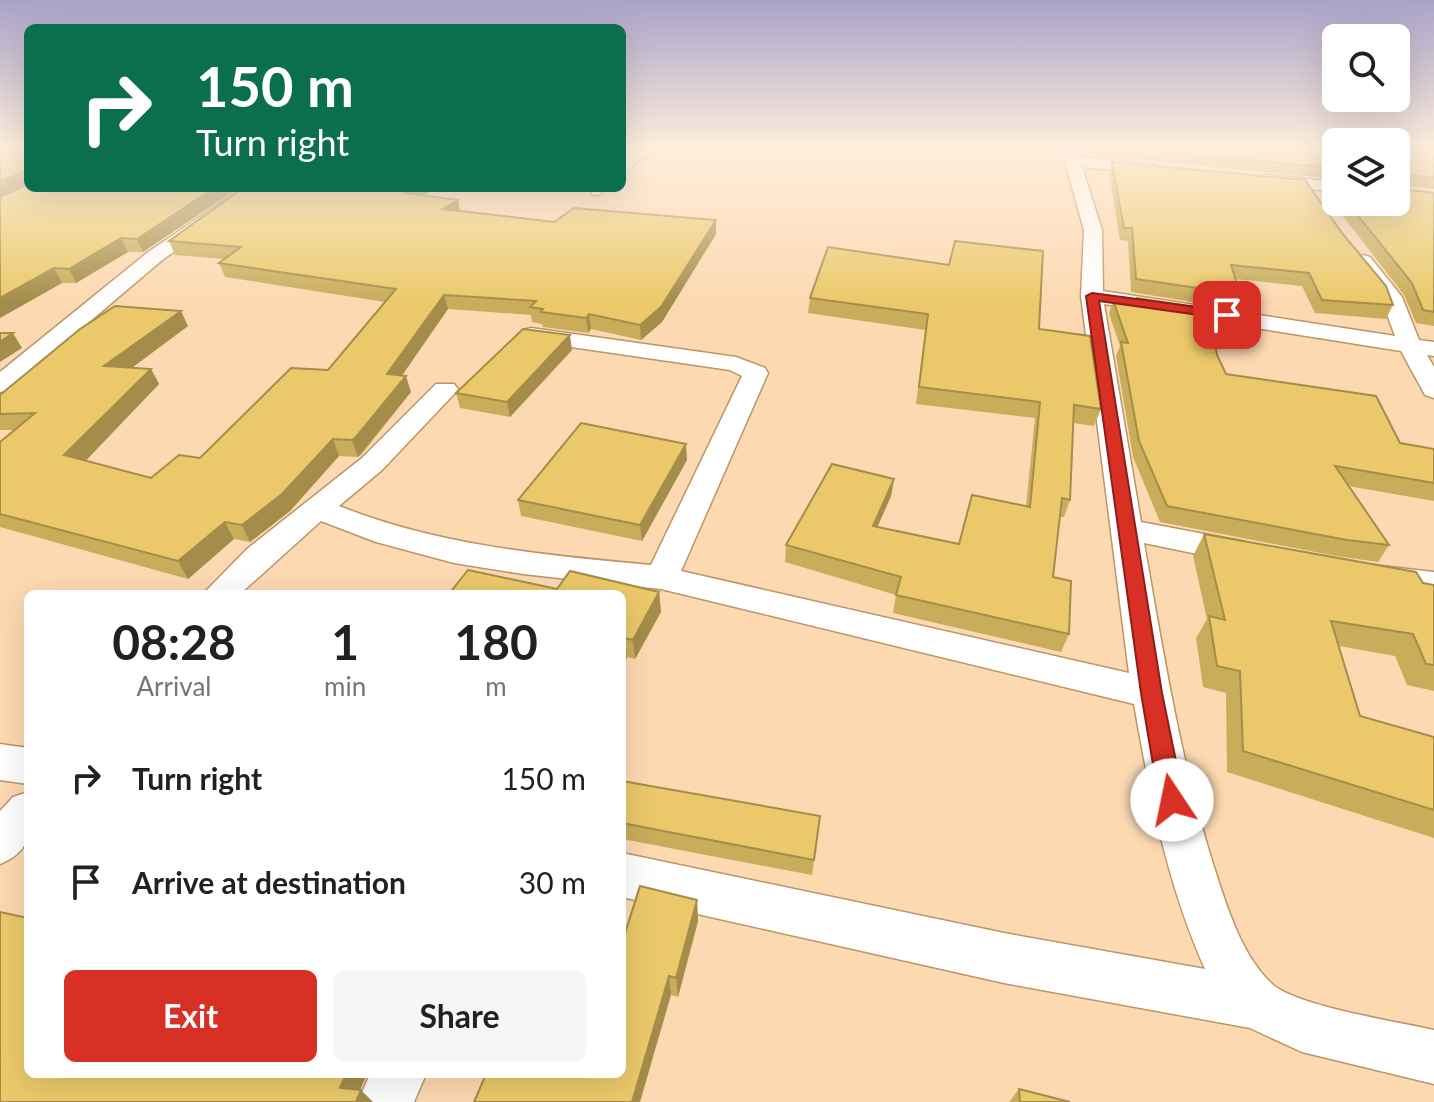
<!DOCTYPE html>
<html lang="en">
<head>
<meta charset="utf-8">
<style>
	:root { --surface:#fff; --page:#f6f6f6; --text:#202124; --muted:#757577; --accent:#d93025 }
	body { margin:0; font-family:Lato,sans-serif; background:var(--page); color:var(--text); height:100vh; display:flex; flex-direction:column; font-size:30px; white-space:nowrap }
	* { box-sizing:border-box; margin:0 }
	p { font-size:26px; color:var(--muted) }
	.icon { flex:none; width:44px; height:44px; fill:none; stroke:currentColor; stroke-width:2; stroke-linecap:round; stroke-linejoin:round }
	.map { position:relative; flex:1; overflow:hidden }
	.panel { position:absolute; left:24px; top:590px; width:602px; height:488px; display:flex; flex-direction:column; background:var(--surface); border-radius:12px; box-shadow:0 8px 32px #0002 }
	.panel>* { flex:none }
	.guide { position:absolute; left:24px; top:24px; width:602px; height:168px; border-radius:12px; box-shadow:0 8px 32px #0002; background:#0b6e4f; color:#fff; overflow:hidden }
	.fabs { position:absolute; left:1322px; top:24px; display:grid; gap:16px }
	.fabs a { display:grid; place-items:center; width:88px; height:88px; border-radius:12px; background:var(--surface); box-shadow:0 8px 32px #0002; font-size:40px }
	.pin { position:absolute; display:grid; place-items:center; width:68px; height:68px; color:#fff; margin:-34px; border-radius:16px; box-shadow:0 4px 12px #0006 }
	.me { position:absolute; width:88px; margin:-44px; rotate:349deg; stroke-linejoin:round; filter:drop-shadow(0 0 6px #0008) }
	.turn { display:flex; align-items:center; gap:28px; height:168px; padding:0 40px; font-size:36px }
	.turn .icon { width:104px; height:104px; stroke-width:2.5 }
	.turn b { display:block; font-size:56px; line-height:68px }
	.eta { display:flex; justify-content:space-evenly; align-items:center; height:136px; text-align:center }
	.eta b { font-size:48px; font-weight:700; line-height:56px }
	.cta { display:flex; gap:16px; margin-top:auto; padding:16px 40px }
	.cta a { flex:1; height:92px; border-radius:12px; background:var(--accent); color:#fff; font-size:32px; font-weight:700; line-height:92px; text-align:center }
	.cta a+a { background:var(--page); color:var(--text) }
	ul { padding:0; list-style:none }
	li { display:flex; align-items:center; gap:24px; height:104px; padding:0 40px }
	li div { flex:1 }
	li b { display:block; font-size:30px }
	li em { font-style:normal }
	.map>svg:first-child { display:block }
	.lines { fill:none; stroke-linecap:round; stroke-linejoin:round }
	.minor-casing { stroke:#bd9465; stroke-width:3 }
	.minor { fill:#fff; fill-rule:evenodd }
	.wall { fill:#caad5b }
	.shaded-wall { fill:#a48d4a }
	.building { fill:#ebc96a; stroke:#a48d4a; stroke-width:2 }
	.route { fill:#d93025; stroke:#8d1f18; stroke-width:2 }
</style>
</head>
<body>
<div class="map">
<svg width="1434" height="1102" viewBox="0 0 1434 1102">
	<rect width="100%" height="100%" fill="#fdd9b2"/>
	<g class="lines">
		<g class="minor-casing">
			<path id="minor" d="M638,148H654L622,174V161Z
				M1061,148H1075L1079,157L1153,164L1161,169L1153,174L1082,167L1102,230L1103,291L1395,336L1381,298L1353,261L1363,255L1370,257L1402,297L1419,340L1434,342V356L1427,355L1434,367V398L1425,395L1401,351L1104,304L1141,522L1241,541L1252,544L1257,552L1252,560L1241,563L1144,543C1163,651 1180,759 1213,864C1226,904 1240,953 1271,983C1294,1006 1399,1022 1434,1030V1084L1302,1052L1250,1028L1004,983L622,897V853L1004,933L1205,969C1167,884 1150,795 1134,704L661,589L523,574L454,563L376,542L321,521L240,594H203L247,549L362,458L436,384H454L458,389L454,394L382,470L339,506C440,546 544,555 651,565L742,376L730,370L523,340L520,335L523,330L531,328L736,357L765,368L768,373L681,571L1129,673L1081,296L1084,230Z
				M1267,175L1336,182V192L1261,183V177Z
				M242,188H261L161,261L9,390L0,392V372L147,253Z
				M591,188H608L598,195L592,194Z
				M1381,566L1434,572V596L1369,585L1364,577L1369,569Z
				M0,744L28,748V784L0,780Z
				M28,792C28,825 37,849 0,864V811L13,797Z
				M370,1074H426L414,1102H358Z"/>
		</g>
		<use href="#minor" class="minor"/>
	</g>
	<path class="wall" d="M28,148V184L0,197Z
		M1097,148H1336V179L1099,156Z
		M1396,148H1434V189L1399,185L1400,189L1434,193V326L1416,323L1404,295L1326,194L1331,183H1336V202H1396Z
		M1112,162L1342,233L1393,305L1386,319L1315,313L1302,286L1235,279L1239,290L1233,303L1200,299L1198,303L1131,292L1128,241L1120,240L1109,173Z
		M28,188H238L143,252H128L76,283H62L0,318V197Z
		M423,196L458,200L460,211L554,222L716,234L662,322L641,340L591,329L588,333L543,327L542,324L532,322L531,315L448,309L402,375L411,392L362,454L358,457L339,456L290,511L250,542L234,539L188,579L0,527V442L14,430H0V395L188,326L132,367L151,369L159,384L85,461L151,478L200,458L328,370L385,302L225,277L219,263L224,259L175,255L169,241Z
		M810,298L1039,329L1101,409L1094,426L1073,423L1070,500L1064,517H1060L1053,577L1069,634L1061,652L893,613L896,595L785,562L786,545L894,479L891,496L877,527L959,544L1026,506L1035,418L916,404L925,330L808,313Z
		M1137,298L1217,355L1226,374L1400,443L1434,449V501L1348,486L1389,545L1378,562L1336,556L1160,522L1133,457L1116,356L1120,346L1109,314L1113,300L1136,301Z
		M572,350L510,417L460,408L456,393Z
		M687,460L642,541L521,516L518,500Z
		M1204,534L1434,585V691L1407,685L1395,656L1339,646L1360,716L1434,737V838L1227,772L1226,693L1203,687L1196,638L1207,619L1193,556Z
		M557,589L659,592L661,612L635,659L627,657L622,672V594Z
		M622,781L820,816L812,875L622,839Z
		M697,900L698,921L678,997L671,995L622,1074Z
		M1019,1089L1070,1102H1009Z"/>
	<path class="shaded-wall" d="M22,172L28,184L0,197V181Z
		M214,188H238L143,252L137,239Z
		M413,188H436L407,206L404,193Z
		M458,200L460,213L443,209Z
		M716,220V234L662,322L641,340L640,325Z
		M121,238L128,252L76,283L69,269Z
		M54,268L62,283L0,318V298Z
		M444,295L448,309L392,390L387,374Z
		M181,311L188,326L113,382L104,366Z
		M589,314L591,329L588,333L586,318Z
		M13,333L22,348L0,362V342Z
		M570,335L572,350L510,417L507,402Z
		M151,369L159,384L75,472L64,455Z
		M406,376L411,392L358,457L352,440Z
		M333,439L339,456L290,511L250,542L242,525Z
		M686,444L687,460L642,541L640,525Z
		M894,479L891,496L870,544L873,526Z
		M225,522L234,539L188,579L178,561Z
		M659,592L661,612L635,659L633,640Z
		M625,638L627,657L622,672V646Z
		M697,900L698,921L678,997L676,978Z
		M669,976L671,995L640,1102H632Z
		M346,1074H367L355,1102L340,1088Z
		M361,1090L373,1102H356Z"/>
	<path class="building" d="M0,148H28V172H22L0,181Z
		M1120,148H1336V168Z
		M1396,148H1434V178L1402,174L1399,177L1400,189L1434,193V312L1423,310L1412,283L1347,202H1396Z
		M1112,162L1305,180L1342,233L1386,286L1393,305L1322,300L1309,273L1231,265L1239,290L1203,285L1204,289L1136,279L1132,228H1124Z
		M28,184V188H214L137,239L121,238L69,269L54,268L0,298V197Z
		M243,188H413L404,193L458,200L443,209L554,222L574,208L716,220L661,307L640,325L589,314L586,318L541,312L543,309L530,307L536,301L444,295L387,374L406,376L356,437L352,440L333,439L282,494L242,525L225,522L178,561L0,514V442L35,413L0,414V395L80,329L115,306L181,311L104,366L151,369L64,455L151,478L179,455L200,458L291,368L328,370L396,289L219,263L241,247L169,241Z
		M955,241L1043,251L1039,329L1090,336L1101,409L1074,405L1070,500L1062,498L1053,577L1071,581L1069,634L896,595L901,577L786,545L832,464L894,479L873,526L959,544L972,495L1030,507L1040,402L919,387L928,314L810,298L828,247L949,265Z
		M1137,298L1208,309L1217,355L1226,374L1376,396L1400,443L1434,449V483L1335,466L1389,545L1347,540L1167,506L1139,441L1121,342L1128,343L1113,300L1138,302Z
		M523,329L570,335L507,402L456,393Z
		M0,333H13L0,342Z
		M581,423L686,444L640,525L518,500Z
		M1204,534L1416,572L1423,583L1434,585V665L1426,664L1413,634L1331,621L1360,716L1434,737V810L1243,751L1240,671L1217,666L1209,616L1225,620Z
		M468,570L557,589L570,571L659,592L633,640L625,638L622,646V594H449Z
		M622,781L820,816L814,860L622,823Z
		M640,886L697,900L676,978L669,976L632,1102H474L486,1074H622V943Z
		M0,912L28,918V1074H346L340,1088L361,1090L356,1102H0Z
		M1019,1089L1070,1102H1020Z"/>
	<linearGradient id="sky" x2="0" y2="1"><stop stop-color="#a9a2c8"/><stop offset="0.49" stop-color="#feeedc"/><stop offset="1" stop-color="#feeedc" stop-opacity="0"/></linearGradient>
	<rect width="1434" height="302" fill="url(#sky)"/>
	<path class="route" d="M1092,293L1227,311L1234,315L1227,319L1099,301L1162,693L1184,800L1180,808L1172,811L1163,808L1159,800L1141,693L1086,296Z"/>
</svg>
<div class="fabs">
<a><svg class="icon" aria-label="search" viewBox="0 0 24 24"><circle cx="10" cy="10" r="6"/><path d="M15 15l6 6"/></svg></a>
<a><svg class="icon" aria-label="layers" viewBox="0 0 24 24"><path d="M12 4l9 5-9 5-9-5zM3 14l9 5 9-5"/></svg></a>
</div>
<div class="pin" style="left:1227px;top:315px;background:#d93025"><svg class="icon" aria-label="arrive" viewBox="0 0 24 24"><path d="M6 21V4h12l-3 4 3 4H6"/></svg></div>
<svg class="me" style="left:1172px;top:800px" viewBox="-20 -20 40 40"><circle r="19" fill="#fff"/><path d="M0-13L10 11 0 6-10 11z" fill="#d93025"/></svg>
<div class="guide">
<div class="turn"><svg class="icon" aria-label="right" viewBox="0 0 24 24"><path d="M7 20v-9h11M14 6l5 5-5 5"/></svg><div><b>150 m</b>Turn right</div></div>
</div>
<section class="panel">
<div class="eta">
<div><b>08:28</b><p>Arrival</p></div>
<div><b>1</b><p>min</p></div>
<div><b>180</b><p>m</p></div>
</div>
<ul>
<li><svg class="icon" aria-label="right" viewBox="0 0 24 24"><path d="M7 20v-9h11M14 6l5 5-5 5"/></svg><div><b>Turn right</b></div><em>150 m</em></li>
<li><svg class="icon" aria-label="arrive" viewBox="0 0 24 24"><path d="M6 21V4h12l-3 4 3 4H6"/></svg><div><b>Arrive at destination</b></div><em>30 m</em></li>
</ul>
<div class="cta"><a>Exit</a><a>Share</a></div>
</section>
</div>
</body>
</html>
